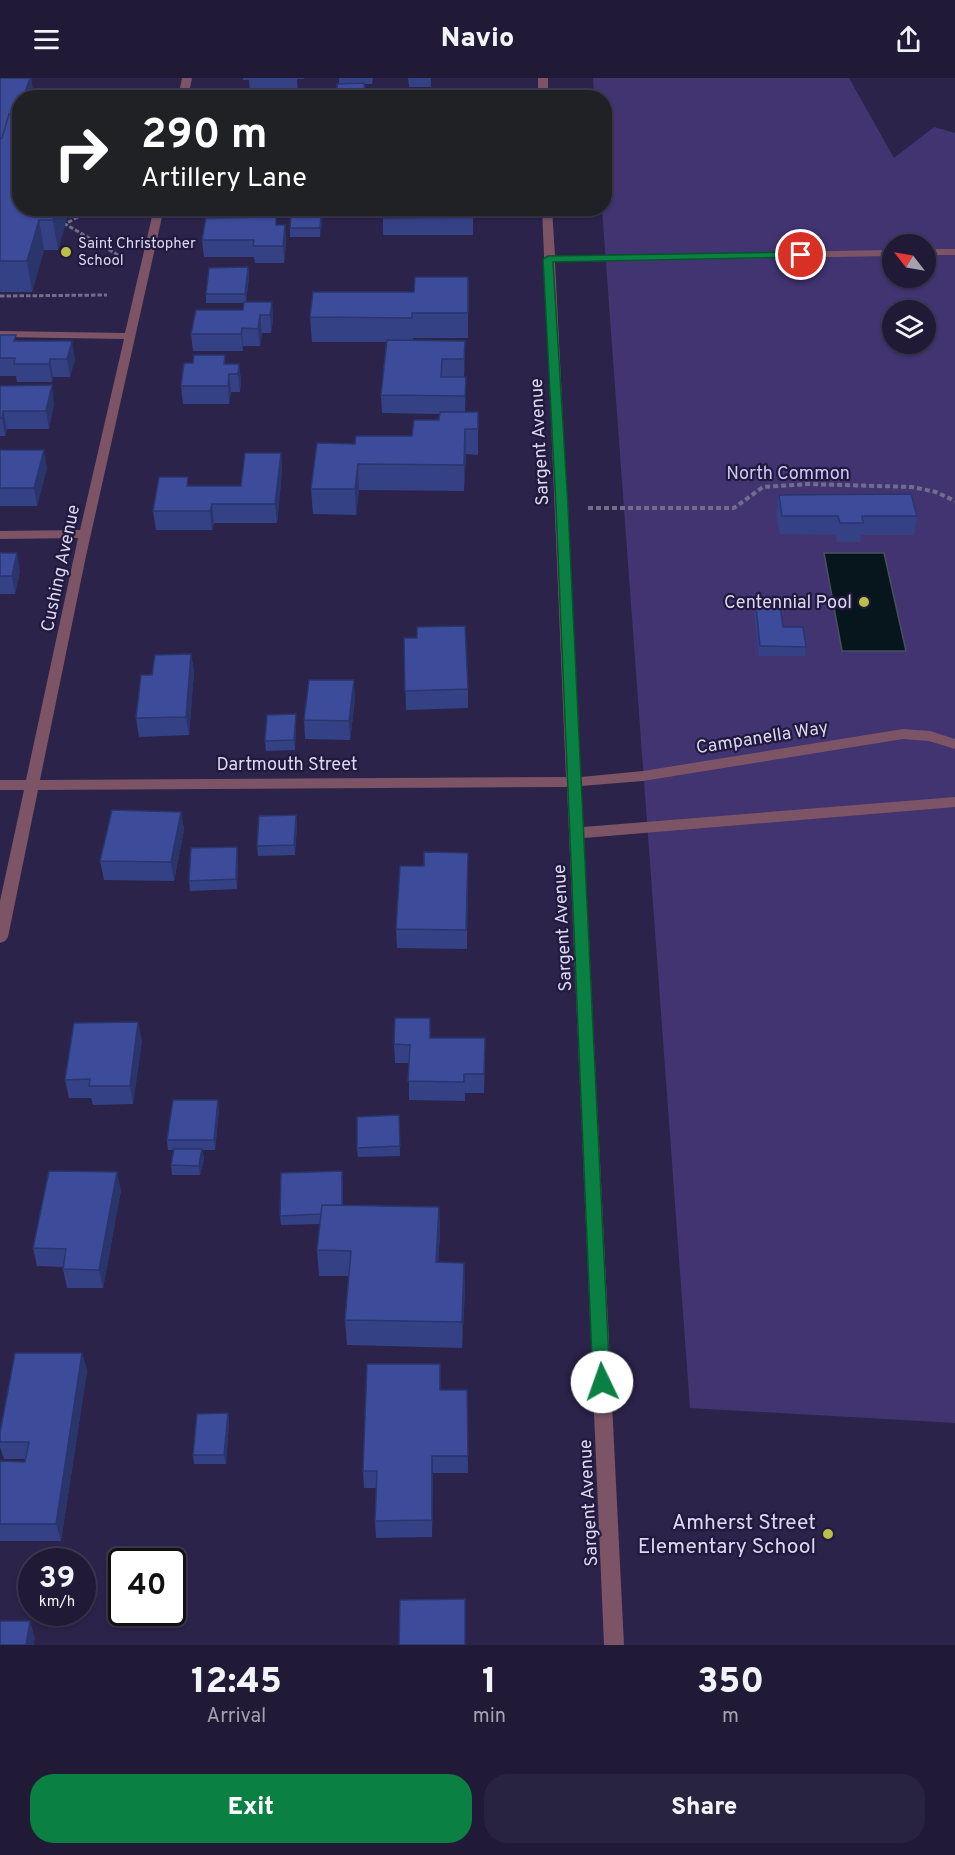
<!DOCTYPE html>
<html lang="en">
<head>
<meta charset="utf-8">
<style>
	:root { --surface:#201a37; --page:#28233f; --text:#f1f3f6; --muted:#a2a1ad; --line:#3d3852; --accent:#0b8043 }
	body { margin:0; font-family:Overpass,sans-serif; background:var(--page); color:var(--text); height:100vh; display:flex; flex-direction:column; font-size:22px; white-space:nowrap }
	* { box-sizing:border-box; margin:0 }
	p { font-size:20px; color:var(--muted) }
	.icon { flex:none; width:33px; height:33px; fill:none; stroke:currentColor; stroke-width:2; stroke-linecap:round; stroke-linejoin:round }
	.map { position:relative; height:1567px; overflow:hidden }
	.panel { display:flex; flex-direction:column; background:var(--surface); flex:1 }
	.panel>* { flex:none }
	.top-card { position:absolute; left:12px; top:12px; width:600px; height:126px; border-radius:24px; box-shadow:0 2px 4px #0004,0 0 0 2px var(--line); background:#202124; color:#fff; overflow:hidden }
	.needle { width:39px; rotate:301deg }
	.controls { position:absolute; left:882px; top:156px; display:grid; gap:12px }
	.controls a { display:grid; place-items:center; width:54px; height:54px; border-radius:50%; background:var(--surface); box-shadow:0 2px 4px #0004,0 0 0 2px var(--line); font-size:30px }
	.speed { position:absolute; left:18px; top:1470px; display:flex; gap:12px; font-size:30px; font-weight:700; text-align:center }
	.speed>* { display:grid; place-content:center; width:78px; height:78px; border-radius:50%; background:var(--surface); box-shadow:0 2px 4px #0004,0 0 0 2px var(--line); line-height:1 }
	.speed small { font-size:15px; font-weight:400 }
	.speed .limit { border:3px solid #111; border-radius:9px; background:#fff; color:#111 }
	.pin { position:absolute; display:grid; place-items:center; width:51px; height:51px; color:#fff; margin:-26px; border:3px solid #fff; border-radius:50%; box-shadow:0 2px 6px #0007 }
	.me { position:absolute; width:66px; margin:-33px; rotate:357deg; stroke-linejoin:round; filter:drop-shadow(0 0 4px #0008) }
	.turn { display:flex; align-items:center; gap:21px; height:126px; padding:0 30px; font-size:27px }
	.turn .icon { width:78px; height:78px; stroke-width:2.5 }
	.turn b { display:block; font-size:42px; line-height:51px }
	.eta { display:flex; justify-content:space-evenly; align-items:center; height:102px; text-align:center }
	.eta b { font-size:36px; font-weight:800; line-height:42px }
	.cta { display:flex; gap:12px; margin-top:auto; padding:12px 30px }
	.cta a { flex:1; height:69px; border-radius:24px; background:var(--accent); color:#fff; font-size:24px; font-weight:800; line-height:69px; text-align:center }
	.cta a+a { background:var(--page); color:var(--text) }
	header { display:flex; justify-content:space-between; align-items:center; height:78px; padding:0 30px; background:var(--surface); font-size:27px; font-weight:800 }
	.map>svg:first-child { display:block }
	.green { fill:#423471; fill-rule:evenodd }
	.water { fill:#07161d; stroke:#47505d; stroke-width:1.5 }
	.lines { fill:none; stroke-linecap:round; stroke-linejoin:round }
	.path-far1 { stroke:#726c8d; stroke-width:3; stroke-dasharray:4.5 2; stroke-linecap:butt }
	.path { stroke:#726c8d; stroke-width:4; stroke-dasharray:5 3; stroke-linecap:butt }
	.minor { fill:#7c5465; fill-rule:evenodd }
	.wall { fill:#344185 }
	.shaded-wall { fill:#2a356c }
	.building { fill:#3c4c9b; stroke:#2a356c; stroke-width:1.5 }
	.route { fill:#0b8043; stroke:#07532c; stroke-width:1.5 }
	.poi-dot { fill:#bbc045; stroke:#22193e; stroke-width:2 }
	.labels { text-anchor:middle; stroke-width:4.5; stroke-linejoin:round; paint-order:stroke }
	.far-poi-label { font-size:15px; fill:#dbd8f1; stroke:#22193e; text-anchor:start }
	.street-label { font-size:18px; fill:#dbd8f1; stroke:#22193e }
	.park-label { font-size:18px; fill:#cec7f5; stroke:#22193e }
	.poi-label { font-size:18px; fill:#dbd8f1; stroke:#22193e; text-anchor:end }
	.near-poi-label { font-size:21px; fill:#dbd8f1; stroke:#22193e; text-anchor:end }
</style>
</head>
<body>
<header><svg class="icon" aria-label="menu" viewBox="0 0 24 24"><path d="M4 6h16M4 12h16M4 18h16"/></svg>Navio<svg class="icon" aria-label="share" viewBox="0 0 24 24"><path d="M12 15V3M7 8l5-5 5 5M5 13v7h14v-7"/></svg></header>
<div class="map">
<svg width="955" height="1567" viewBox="0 0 955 1567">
	<rect width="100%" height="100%" fill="#2b2349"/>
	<path class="green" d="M593,0H849L894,80L934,49L955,55V1345L690,1330L602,131L604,130V20L594,19ZM892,166H926V200H892ZM892,232H926V266H892Z"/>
	<path class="water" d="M824,475H884L906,573H842Z"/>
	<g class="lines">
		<path class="path-far1" d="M95,130L65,146L118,177
			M0,218L107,217"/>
		<path class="path" d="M588,430H734L763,409L808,406L912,409L936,414L955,423"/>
		<path class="minor" d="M182,0H192L188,20H178Z
			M538,0H548V20H538Z
			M154,130H164L86,478L40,702L566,699L542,130H552L555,178L892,172V178L555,184L581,699L643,693L903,651L930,653L955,661V671L929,663L903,661L643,703L581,708L583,749L955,719V729L584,760L624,1567H604L567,709L38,712L8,859L5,863L0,865V823L24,712H0V702H26L78,460L0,461V453L80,452L124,261L0,259V253L125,255Z
			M926,171H955V177H926Z"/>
	</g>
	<path class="wall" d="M0,0H31L34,19L20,20V130H65L67,140L58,172H44L32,214H0Z
		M243,0H304V1H297L298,14L250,16L249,2H243Z
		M339,0H394H373L372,6H364L365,20H337V6L339,5Z
		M408,0H431V9H409Z
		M291,130H322L320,159H290V150Z
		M325,130H355V139H325Z
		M473,130V157H383V140Z
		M277,147H285L286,164L284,185H255L254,179H204L202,162Z
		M248,189L249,198L246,224H272L273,242L271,255H262L260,268H243V273H193L191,256L243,232L244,225H206V216Z
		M414,214L468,223V260H413V263H465L464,299H466L465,334H478V377L466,376L464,413L359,412L356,437L313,436L311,411L355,366L412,358L439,342L440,336L382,335L381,317L386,264H312L310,239Z
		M0,257L75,281L70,299H53L52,304H17L16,298H0Z
		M226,286H239L241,304L240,314H231L229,326H183L181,308Z
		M0,308L54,325L49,351H7L5,358H0Z
		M0,372L47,390L37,428H0Z
		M281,375L282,393L277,445H214L212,452H156L153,433L189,408H241Z
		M779,417L917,438L914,457H861L860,464H837L836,457L780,456L776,435Z
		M0,475L20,493L15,516H0Z
		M756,528L806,569L805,578H759L754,537Z
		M404,560L468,611V630L406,632Z
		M191,576L194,594L189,657L139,659L136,640L152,597Z
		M355,621L350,662L305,661L304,642Z
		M296,646L295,672L266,673L265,663Z
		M181,734L184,752L174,803L104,802L100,783Z
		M296,737L297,747L295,777L258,778L257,768Z
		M468,775L467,871L397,870L396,851L424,788Z
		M238,778L237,811L190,813L189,803Z
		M431,960L485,979L484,1015H465V1023L409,1022V985H395L394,966Z
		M142,962L133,1026L93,1027L91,1020H69L65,1002Z
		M219,1031L215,1072H202L204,1081L200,1097H172L171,1087L174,1072H168L167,1062Z
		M399,1037L400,1078L358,1079L357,1070Z
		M343,1103V1127L439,1129L440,1155L438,1184L464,1185L465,1211L462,1270L347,1267L345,1242L349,1198H319L317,1172L320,1146L281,1147L280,1138Z
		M121,1112L103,1210H67L63,1191V1189L37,1188L33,1170Z
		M82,1275L87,1293L61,1463H0V1383L25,1384V1381H4L0,1369V1355Z
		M441,1312H467L468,1395H433L432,1459L376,1460L375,1443L376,1410H364L363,1393Z
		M228,1335L229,1344L226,1386H194L193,1377Z"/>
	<path class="shaded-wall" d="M30,0H31L34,20H23Z
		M54,130H65L67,140L58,172L53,142Z
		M321,130H322V146L320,159Z
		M39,142L44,172L32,214L27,183Z
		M285,147L286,164L284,185L283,168Z
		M248,189L249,198L246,225L245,216Z
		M272,224L273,242L271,255L270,237Z
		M260,237L262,255L260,268L258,251Z
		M242,250L243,268V273L241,256Z
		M72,263L75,281L70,299L67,281Z
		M465,263V281L464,299V281Z
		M50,281L53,299L52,304L49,286Z
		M239,286L241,304L240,314L238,296Z
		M229,296L231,314L229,326L228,308Z
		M52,307L54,325L49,351L46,333Z
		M3,333L7,351L5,358L2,340Z
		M465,351L466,376L464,413V387Z
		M44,372L47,390L37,428L34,410Z
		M281,375L282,393L277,445L275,426Z
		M358,386L359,412L356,437L355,411Z
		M212,426L214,445L212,452L210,433Z
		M17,475L20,493L15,516L12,498Z
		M191,576L194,594L189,657L186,639Z
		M354,602L355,621L350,662L349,643Z
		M296,636V646L295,672L294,662Z
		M181,734L184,752L174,803L171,784Z
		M296,737L297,747L295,777L294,767Z
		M237,769L238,778L237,811L236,801Z
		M138,944L142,962L133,1026L130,1008Z
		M218,1022L219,1031L215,1072L214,1062Z
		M202,1071L204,1081L200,1097L199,1088Z
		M117,1094L121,1112L103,1210L99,1192Z
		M439,1129L440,1155L437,1210L436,1184Z
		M464,1185L465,1211L462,1270V1244Z
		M82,1275L87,1293L61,1463L56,1446Z
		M228,1335L229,1344L226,1386L224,1377Z
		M432,1378L433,1395L432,1459Z
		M30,1543L35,1560L34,1567H26Z"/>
	<path class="building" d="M0,0H30L23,20H20V31L18,36H9L2,60H0Z
		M364,5L365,17L337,18V6Z
		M9,36H20V130H57L53,142H39L27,183H0V60H2Z
		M291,130H321L320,133H291Z
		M383,130H473V139L383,140Z
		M291,137H321L320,150H290Z
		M276,139V147H285L283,168H253L254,162H202L206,140Z
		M248,189L245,216H206L209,190Z
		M415,199H468V235H412V240L310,239L313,214H414Z
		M244,224H272L270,237H260L258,251L242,250L241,256H191L196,232H243Z
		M0,257H16L14,263H72L67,281H50L49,286H14L15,280H0Z
		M387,262L465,263L464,281H442L441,299H466L465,318L381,317Z
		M194,277H225L224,286H239L238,296H229L228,308H181L184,285H193Z
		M52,307L46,333H3L2,340H0V308Z
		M440,334H478V351H465L464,387L358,386L355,411H311L317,365L355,366L356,358H412L414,342H439Z
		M0,372H44L34,410H0Z
		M245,375H281L275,426H212L210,433H153L159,399H188L187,408H241Z
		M911,416L917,438H862L863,445H840L838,438H782L779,417Z
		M0,475H17L12,498H0Z
		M756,528H780L783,549H803L806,569L760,568Z
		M465,548L468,611L405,613L404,560H417V549Z
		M191,576L186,639L136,640L141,597H152L155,577Z
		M309,602H354L349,643L304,642Z
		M296,636L294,662L265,663L267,637Z
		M112,732L181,734L171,784L100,783Z
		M296,737L294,767L257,768L259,738Z
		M237,769L236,801L189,803L191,770Z
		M424,774L468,775L466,852L396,851L400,788H424Z
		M395,940H430V960H485L484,996H464V1004L408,1003L410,967L394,966Z
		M138,944L130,1008H89L90,1001L65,1002L74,945Z
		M173,1022H218L214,1062H167Z
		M399,1037L400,1068L357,1070V1039Z
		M174,1071H202L199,1088L171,1087Z
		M49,1093L117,1094L99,1192L63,1191L66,1171L33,1170Z
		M342,1093V1127H322L321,1136L280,1138L281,1095Z
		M322,1127L439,1129L436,1184L464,1185L462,1244L345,1242L351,1173L317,1172Z
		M15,1275H82L56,1446H0V1383L25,1384L29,1364H0V1355Z
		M367,1286H440V1312H467L468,1378H432V1442L375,1443L377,1393H363Z
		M228,1335L224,1377H193L197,1336Z
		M465,1521V1567H399L400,1522Z
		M0,1543H30L26,1567H0Z"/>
	<path class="route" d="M801,174H804V179L553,184L568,429L610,1304L608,1310L602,1312L596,1310L593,1304L556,429L543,181L548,178Z"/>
	<g class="poi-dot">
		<circle cx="66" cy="174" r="6"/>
		<circle cx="864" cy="524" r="6"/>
		<circle cx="828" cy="1456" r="6"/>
	</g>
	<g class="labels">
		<g class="far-poi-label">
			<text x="78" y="170">Saint Christopher<tspan x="78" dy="17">School</tspan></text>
		</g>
		<g class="street-label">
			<text transform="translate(539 364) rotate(-93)" y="6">Sargent Avenue</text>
			<text transform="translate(60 490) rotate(-78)" y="6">Cushing Avenue</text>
			<text transform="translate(762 659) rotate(-9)" y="6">Campanella Way</text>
			<text x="287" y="692">Dartmouth Street</text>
			<text transform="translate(562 850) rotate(-93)" y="6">Sargent Avenue</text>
			<text transform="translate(588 1425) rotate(-93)" y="6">Sargent Avenue</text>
		</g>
		<g class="park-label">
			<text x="788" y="401">North Common</text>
		</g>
		<g class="poi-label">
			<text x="852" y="530">Centennial Pool</text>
		</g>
		<g class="near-poi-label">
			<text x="816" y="1451">Amherst Street<tspan x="816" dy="24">Elementary School</tspan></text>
		</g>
	</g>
</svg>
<div class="controls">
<a><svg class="needle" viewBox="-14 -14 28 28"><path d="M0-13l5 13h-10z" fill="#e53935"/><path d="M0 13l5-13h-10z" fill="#a2a1ad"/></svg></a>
<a><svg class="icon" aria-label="layers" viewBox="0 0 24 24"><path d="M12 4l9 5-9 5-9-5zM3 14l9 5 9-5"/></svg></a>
</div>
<div class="speed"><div>39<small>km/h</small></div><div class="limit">40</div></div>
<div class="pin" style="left:801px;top:177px;background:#d93025"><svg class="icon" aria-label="arrive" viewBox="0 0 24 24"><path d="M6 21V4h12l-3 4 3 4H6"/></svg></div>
<svg class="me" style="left:602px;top:1304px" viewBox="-20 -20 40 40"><circle r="19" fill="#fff"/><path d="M0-13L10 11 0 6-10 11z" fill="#0b8043"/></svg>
<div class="top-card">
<div class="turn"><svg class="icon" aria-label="right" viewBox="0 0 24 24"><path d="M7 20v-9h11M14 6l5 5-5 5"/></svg><div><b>290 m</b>Artillery Lane</div></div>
</div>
</div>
<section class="panel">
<div class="eta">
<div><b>12:45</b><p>Arrival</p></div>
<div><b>1</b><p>min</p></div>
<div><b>350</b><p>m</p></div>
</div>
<div class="cta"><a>Exit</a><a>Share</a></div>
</section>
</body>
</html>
